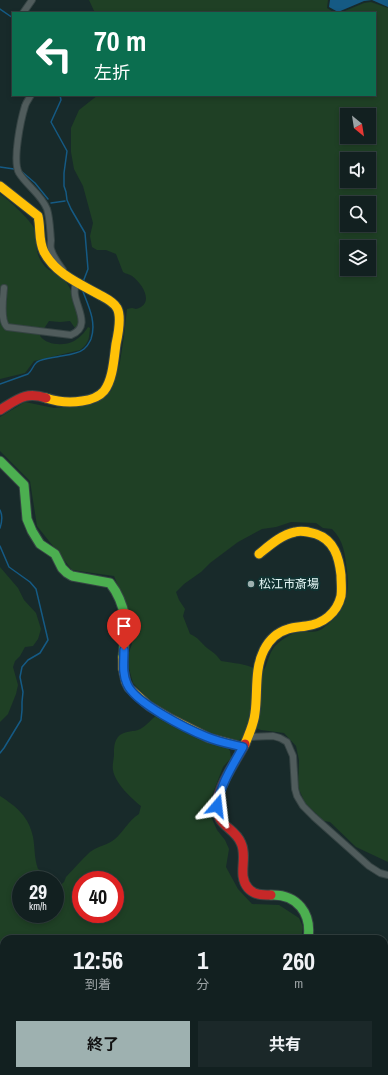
<!DOCTYPE html>
<html lang="ja">
<head>
<meta charset="utf-8">
<style>
	:root { --surface:#122020; --page:#1b2829; --text:#f1f3f6; --muted:#9ca3a5; --line:#313e3e; --accent:#9eb1b0 }
	body { margin:0; font-family:"Archivo Narrow","Noto Sans JP",sans-serif; background:var(--page); color:var(--text); height:100vh; display:flex; flex-direction:column; font-size:15px; white-space:nowrap }
	* { box-sizing:border-box; margin:0 }
	p { font-size:13px; color:var(--muted) }
	.icon { flex:none; width:22px; height:22px; fill:none; stroke:currentColor; stroke-width:2; stroke-linecap:round; stroke-linejoin:round }
	.map { position:relative; flex:1; overflow:hidden }
	.side { position:absolute; left:0px; top:935px; width:388px; height:140px; display:flex; flex-direction:column; background:var(--surface); border-radius:12px 12px 0 0; box-shadow:0 2px 6px #0003,0 0 0 1px var(--line) }
	.side>* { flex:none }
	.top-card { position:absolute; left:12px; top:12px; width:364px; height:84px; border-radius:0px; box-shadow:0 2px 6px #0003,0 0 0 1px var(--line); background:#0b6e4f; color:#fff; overflow:hidden }
	.needle { width:26px; rotate:150deg }
	.controls { position:absolute; left:340px; top:108px; display:grid; gap:8px }
	.controls a { display:grid; place-items:center; width:36px; height:36px; border-radius:0px; background:var(--surface); box-shadow:0 2px 6px #0003,0 0 0 1px var(--line); font-size:20px }
	.speed { position:absolute; left:12px; top:871px; display:flex; gap:8px; font-size:20px; font-weight:700; text-align:center }
	.speed>* { display:grid; place-content:center; width:52px; height:52px; border-radius:50%; background:var(--surface); box-shadow:0 2px 6px #0003,0 0 0 1px var(--line); line-height:1 }
	.speed small { font-size:10px; font-weight:400 }
	.speed .limit { border:6px solid #d22; background:#fff; color:#111 }
	.pin { position:absolute; display:grid; place-items:center; width:34px; height:34px; color:#fff; margin:-41px -17px; border-radius:50% 50% 50% 0; rotate:-45deg; box-shadow:0 0 4px #0007 }
	.pin .icon { rotate:45deg }
	.me { position:absolute; width:44px; margin:-22px; rotate:17deg; stroke-linejoin:round; filter:drop-shadow(0 0 3px #0008) }
	.turn { display:flex; align-items:center; gap:14px; height:84px; padding:0 16px; font-size:18px }
	.turn .icon { width:52px; height:52px; stroke-width:2.5 }
	.turn b { display:block; font-size:28px; line-height:34px }
	.eta { display:flex; justify-content:space-evenly; align-items:center; height:68px; text-align:center }
	.eta b { font-size:24px; font-weight:700; line-height:28px }
	.cta { display:flex; gap:8px; margin-top:auto; padding:8px 16px }
	.cta a { flex:1; height:46px; border-radius:0px; background:var(--accent); color:#111; font-size:16px; font-weight:700; line-height:46px; text-align:center }
	.cta a+a { background:var(--page); color:var(--text) }
	.map>svg:first-child { display:block }
	.green { fill:#1f4025; fill-rule:evenodd }
	.water { fill:#155a84 }
	.lines { fill:none; stroke-linecap:round; stroke-linejoin:round }
	.stream { stroke:#155a84; stroke-width:1.5 }
	.street-casing { stroke:#364444; stroke-width:8 }
	.fast-casing { stroke:#364444; stroke-width:11 }
	.slow-casing { stroke:#364444; stroke-width:11 }
	.jam-casing { stroke:#364444; stroke-width:11 }
	.street { stroke:#505c5c; stroke-width:6 }
	.fast { stroke:#4caf50; stroke-width:9 }
	.slow { stroke:#ffc107; stroke-width:9 }
	.jam { stroke:#c62828; stroke-width:9 }
	.route-casing { stroke:#114b97; stroke-width:10 }
	.route { stroke:#1a73e8; stroke-width:7 }
	.poi-dot { fill:#9eb1b0; stroke:#103231; stroke-width:1.5 }
	.labels { text-anchor:middle; stroke-width:4; stroke-linejoin:round; paint-order:stroke }
	.poi-label { font-size:12px; fill:#e6f9f8; stroke:#103231; text-anchor:start }
</style>
</head>
<body>
<div class="map">
<svg width="388" height="1075" viewBox="0 0 388 1075">
	<rect width="100%" height="100%" fill="#182a2a"/>
	<path class="green" d="M89,0H328L327,8L335,13H95Z
		M371,2L388,8V862L356,847L330,822L324,821L305,803L298,787L299,760L296,746L284,733L261,730L248,726C243,740 240,741 226,745L230,751L231,758L223,767L208,806L209,812L217,830L225,840L229,849L226,867L238,889L252,904L279,905L299,918L303,927L301,939H4V954L0,955V796C17,807 29,817 33,837C35,848 34,858 38,869L46,873L54,880H21V914H55V883L57,888L64,882L66,877C74,869 81,860 90,852C98,846 108,845 115,839C124,831 128,821 139,814L141,806C131,798 115,783 113,770C112,765 114,759 114,754C114,748 114,742 118,737C123,731 131,732 138,730C146,727 150,720 157,715L153,704L133,683L128,665L129,652L132,644L131,618L114,576L72,570L37,526L30,481L0,451V417L25,402L54,408L94,404L111,391L120,362L124,336L127,309L132,308L136,309C155,304 143,284 132,276C129,274 126,274 123,272L116,254L106,250H97L92,247L90,236L93,223L83,186L74,169L71,152V128L79,110L98,95H375V13H340L364,3ZM347,115H369V137H347ZM347,159H369V181H347ZM347,203H369V225H347ZM347,247H369V269H347ZM291,522L316,523L323,528L332,529C344,541 345,554 347,571C350,593 346,611 327,625C325,626 323,629 320,630C314,633 305,631 299,632C291,633 281,640 275,646C268,654 268,665 262,673C248,663 237,664 221,661C216,654 214,653 207,648C200,642 199,638 190,634L183,616L185,609L179,600L176,592L184,584L201,572L210,563L238,542L262,529L276,527ZM81,880H115V914H81Z
		M0,194C8,199 34,223 36,232C38,244 34,249 41,261C49,274 57,272 65,280C70,287 80,309 80,317C80,320 79,323 79,326L75,328L70,321L60,322L49,321L43,330L40,336C47,345 62,346 72,342C79,339 85,332 88,327L90,328C89,339 89,343 80,350L34,361L25,373L0,379Z
		M0,567L18,588L24,600L36,613L41,629L38,639L33,646L25,647L20,656L15,661L13,667L18,685L16,694L8,714L0,722Z
		M388,960V1075H351L349,1073L336,1071H384V965Z
		M4,988V1071H172L169,1075H0V995Z
		M190,1071H327L350,1075H188Z"/>
	<path class="water" d="M330,0H388V7L372,0L364,1L338,12L329,7Z"/>
	<g class="lines">
		<path class="stream" d="M0,9L13,18
			M60,95L61,100L51,122L67,151L64,173V186L66,192L67,200L71,209L85,233L88,269L83,282
			M0,167L14,169
			M21,171L35,183L48,199
			M51,203L65,201
			M0,384L28,374C32,371 33,365 37,362C44,358 53,358 61,356C68,355 78,354 84,349C88,346 89,343 91,339C97,322 88,305 82,289
			M0,510C3,516 2,522 0,528
			M0,546L9,567L30,582L36,589L48,640L40,653L28,660L22,667L20,677L23,692L22,702V710L21,720L4,748L0,753"/>
		<g class="street-casing">
			<path id="street" d="M23,13L32,0
				M31,95C29,99 26,102 25,106C21,119 12,161 19,173C27,186 41,194 47,209C50,219 50,229 51,240C51,243 50,246 51,249C53,257 59,264 63,270
				M4,288C3,299 0,320 7,327L71,335C91,327 77,309 75,295C74,290 75,286 76,282
				M248,737L273,736L280,738L287,742L293,756L295,789L297,796L303,806L314,817L369,866L380,873L388,875"/>
		</g>
		<g class="fast-casing">
			<path id="fast" d="M0,461L24,485L27,519L32,531L40,544L55,554L62,568L67,573L72,576L110,583C117,592 123,606 125,618C126,629 124,645 123,657
				M271,895C297,894 312,913 308,939"/>
		</g>
		<g class="slow-casing">
			<path id="slow" d="M0,186L38,216C41,228 38,240 44,252C55,273 78,283 98,294C105,298 113,301 117,308C122,317 118,335 116,344C114,358 113,380 104,391C99,397 89,400 82,401C70,403 58,402 46,398
				M123,657V669L126,682L129,688L149,706L171,719L209,738L243,747
				M245,744C249,734 254,724 255,713C258,692 254,670 264,650C269,640 278,632 288,629C294,627 300,627 306,626C323,624 337,613 341,596C342,589 341,582 341,575C339,557 334,540 316,534C309,532 302,530 295,532C281,535 270,545 259,554
				M179,1075L181,1071"/>
		</g>
		<g class="jam-casing">
			<path id="jam" d="M0,410C17,400 25,391 46,398
				M245,744C236,761 219,785 217,803C215,827 234,826 241,843C248,857 237,875 248,888C254,895 262,895 271,895"/>
		</g>
		<use href="#street" class="street"/>
		<use href="#fast" class="fast"/>
		<use href="#slow" class="slow"/>
		<use href="#jam" class="jam"/>
	</g>
	<g class="lines">
		<g class="route-casing">
			<path id="route" d="M124,650C124,662 122,673 127,684C135,703 187,729 207,737C219,742 231,744 243,747C233,765 220,785 217,806"/>
		</g>
		<use href="#route" class="route"/>
	</g>
	<circle class="poi-dot" cx="251" cy="584" r="4"/>
	<g class="labels">
		<g class="poi-label">
			<text x="259" y="588">松江市斎場</text>
		</g>
	</g>
</svg>
<div class="controls">
<a><svg class="needle" viewBox="-14 -14 28 28"><path d="M0-13l5 13h-10z" fill="#e53935"/><path d="M0 13l5-13h-10z" fill="#9ca3a5"/></svg></a>
<a><svg class="icon" aria-label="sound" viewBox="0 0 24 24"><path d="M4 9h4l5-4v14l-5-4H4zM17 9q2 3 0 6"/></svg></a>
<a><svg class="icon" aria-label="search" viewBox="0 0 24 24"><circle cx="10" cy="10" r="6"/><path d="M15 15l6 6"/></svg></a>
<a><svg class="icon" aria-label="layers" viewBox="0 0 24 24"><path d="M12 4l9 5-9 5-9-5zM3 14l9 5 9-5"/></svg></a>
</div>
<div class="speed"><div>29<small>km/h</small></div><div class="limit">40</div></div>
<div class="pin" style="left:124px;top:650px;background:#d93025"><svg class="icon" aria-label="arrive" viewBox="0 0 24 24"><path d="M6 21V4h12l-3 4 3 4H6"/></svg></div>
<svg class="me" style="left:217px;top:806px" viewBox="-20 -20 40 40"><path d="M0-17L14 15 0 8-14 15z" fill="#1a73e8" stroke="#fff" stroke-width="4"/></svg>
<div class="top-card">
<div class="turn"><svg class="icon" aria-label="left" viewBox="0 0 24 24"><path d="M17 20v-9H6M10 6l-5 5 5 5"/></svg><div><b>70 m</b>左折</div></div>
</div>
<section class="side">
<div class="eta">
<div><b>12:56</b><p>到着</p></div>
<div><b>1</b><p>分</p></div>
<div><b>260</b><p>m</p></div>
</div>
<div class="cta"><a>終了</a><a>共有</a></div>
</section>
</div>
</body>
</html>
